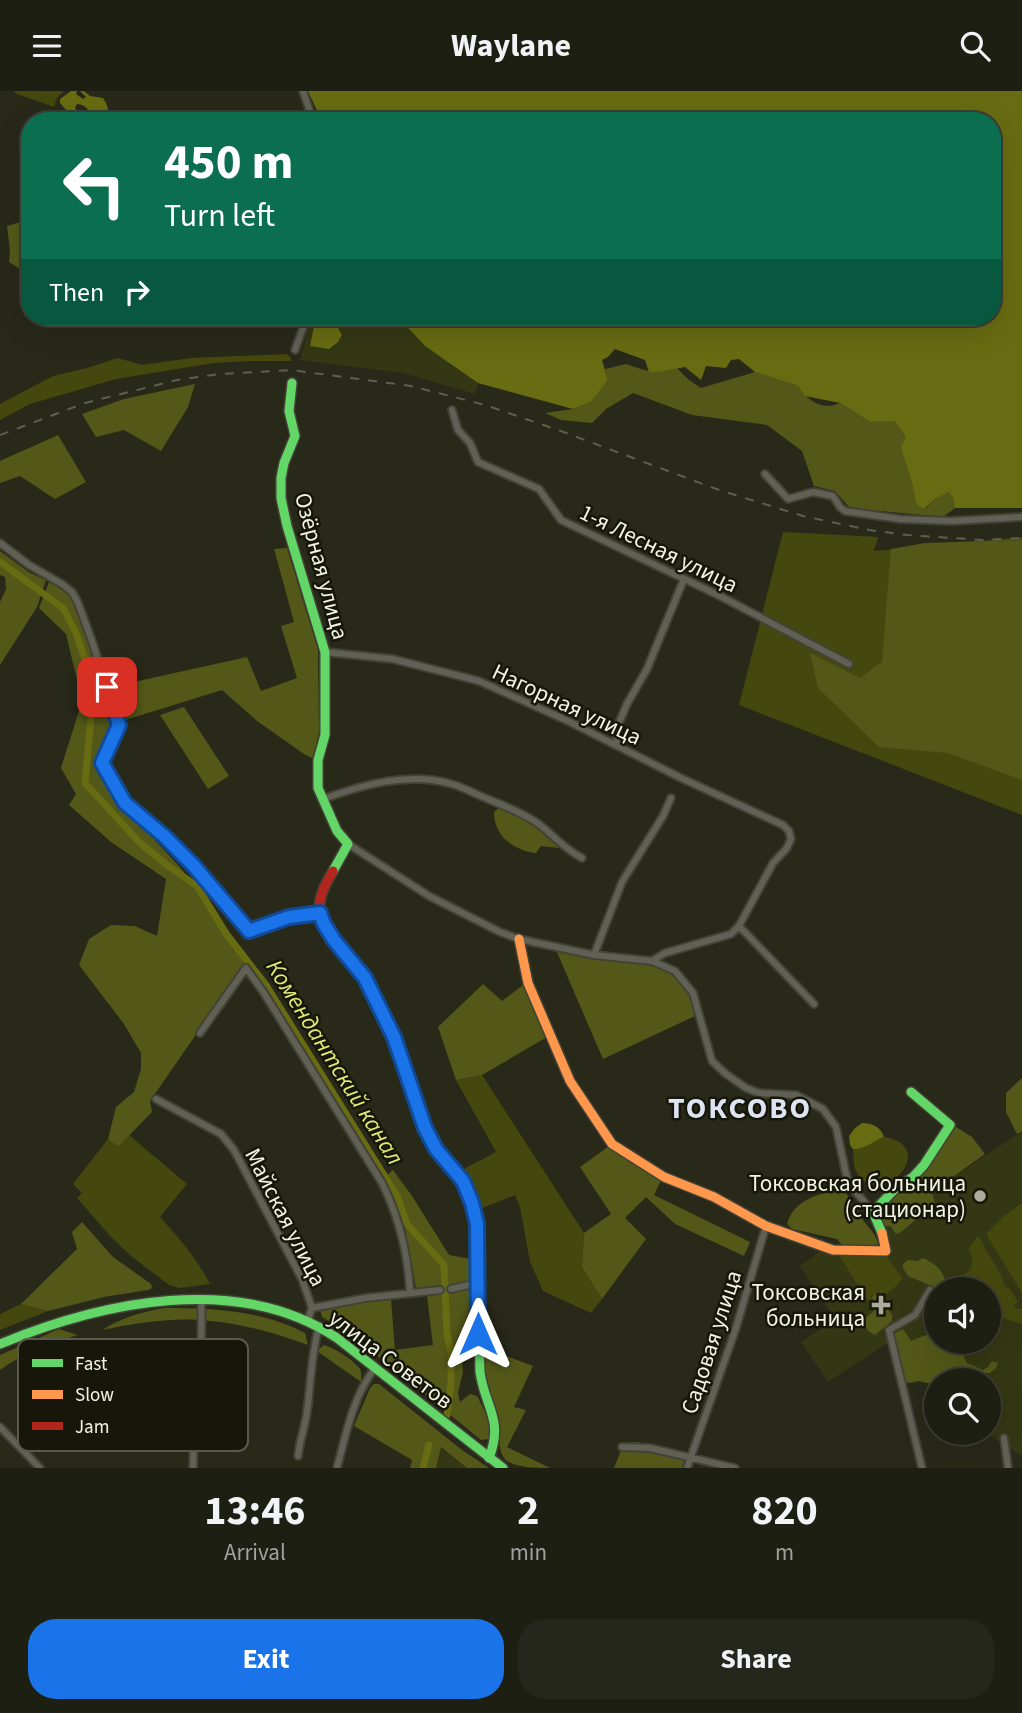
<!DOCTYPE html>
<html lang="en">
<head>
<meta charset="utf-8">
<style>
	:root { --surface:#1e1f13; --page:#26271c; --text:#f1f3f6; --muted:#a1a2a0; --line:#3c3d33; --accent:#1a73e8 }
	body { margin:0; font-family:"Source Sans 3",sans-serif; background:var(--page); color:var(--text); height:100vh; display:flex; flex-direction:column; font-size:26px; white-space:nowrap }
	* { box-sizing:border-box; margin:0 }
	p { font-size:23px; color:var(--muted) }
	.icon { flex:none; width:38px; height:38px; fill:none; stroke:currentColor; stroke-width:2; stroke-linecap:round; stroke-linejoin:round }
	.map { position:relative; height:1377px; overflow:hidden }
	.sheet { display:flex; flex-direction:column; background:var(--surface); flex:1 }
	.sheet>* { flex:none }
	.top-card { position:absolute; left:21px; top:21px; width:980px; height:214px; border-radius:28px; box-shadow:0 7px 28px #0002,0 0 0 2px var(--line); background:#0b6e4f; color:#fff; overflow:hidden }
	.tools { position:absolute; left:924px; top:1186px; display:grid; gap:14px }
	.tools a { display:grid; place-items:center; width:77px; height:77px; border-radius:50%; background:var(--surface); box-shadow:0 7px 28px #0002,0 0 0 2px var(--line); font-size:35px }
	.pin { position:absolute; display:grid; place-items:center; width:60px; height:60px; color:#fff; margin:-30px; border-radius:14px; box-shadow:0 4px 10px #0006 }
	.me { position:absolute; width:77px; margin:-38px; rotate:0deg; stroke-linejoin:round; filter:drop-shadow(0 0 5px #0008) }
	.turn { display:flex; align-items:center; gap:24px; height:147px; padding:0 28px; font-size:32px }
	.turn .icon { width:91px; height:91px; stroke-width:2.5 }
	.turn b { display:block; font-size:49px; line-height:60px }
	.then { display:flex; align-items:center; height:66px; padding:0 28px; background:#0003; gap:14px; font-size:26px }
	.eta { display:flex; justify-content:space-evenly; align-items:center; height:119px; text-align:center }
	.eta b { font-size:42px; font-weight:700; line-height:49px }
	.button { display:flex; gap:14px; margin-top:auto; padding:14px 28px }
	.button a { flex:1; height:80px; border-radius:28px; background:var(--accent); color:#fff; font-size:28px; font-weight:700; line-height:80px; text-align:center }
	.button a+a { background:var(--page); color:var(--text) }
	header { display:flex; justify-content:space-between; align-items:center; height:91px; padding:0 28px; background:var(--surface); font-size:32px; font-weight:700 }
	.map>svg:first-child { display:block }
	.built { fill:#343713; fill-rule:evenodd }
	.green { fill:#45480e }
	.forest { fill:#535819 }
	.water { fill:#676b11 }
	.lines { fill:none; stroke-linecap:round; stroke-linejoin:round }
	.canal { stroke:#676b11; stroke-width:7 }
	.street-casing { stroke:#424236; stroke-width:10 }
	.fast-casing { stroke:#424236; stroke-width:12 }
	.slow-casing { stroke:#424236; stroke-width:12 }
	.jam-casing { stroke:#424236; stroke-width:12 }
	.street { stroke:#606154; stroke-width:6 }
	.fast { stroke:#63d668; stroke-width:9 }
	.slow { stroke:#ff974d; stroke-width:9 }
	.jam { stroke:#b3261e; stroke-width:9 }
	.rail { stroke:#5e5f53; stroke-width:2; stroke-dasharray:9 9; stroke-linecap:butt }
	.route-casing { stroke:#114b97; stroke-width:18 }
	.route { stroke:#1a73e8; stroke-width:12 }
	.poi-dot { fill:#abad9c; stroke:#16170a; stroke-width:2.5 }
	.labels { text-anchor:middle; stroke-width:5; stroke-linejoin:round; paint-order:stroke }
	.street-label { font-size:23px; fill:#f2f4e2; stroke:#16170a }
	.poi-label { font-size:23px; fill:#f2f4e2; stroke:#16170a; text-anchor:end }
	.water-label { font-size:24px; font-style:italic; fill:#e1ea74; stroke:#16170a }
	.district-label { font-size:30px; font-weight:bold; letter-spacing:2px; fill:#dee4f2; stroke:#16170a }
	.key { fill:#16170a; stroke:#58594b; stroke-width:2 }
	.key-label { font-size:19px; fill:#f2f4e2 }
</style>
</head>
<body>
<header><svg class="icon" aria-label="menu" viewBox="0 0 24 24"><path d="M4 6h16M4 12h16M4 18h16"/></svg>Waylane<svg class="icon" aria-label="search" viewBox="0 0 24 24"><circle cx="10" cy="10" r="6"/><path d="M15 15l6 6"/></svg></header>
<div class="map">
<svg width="1022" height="1377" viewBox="0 0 1022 1377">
	<rect width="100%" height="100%" fill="#282919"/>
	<path class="built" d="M311,226H398L425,255L478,292L475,303L403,282L300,269Z
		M1022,1040V1365L986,1342H989V1290H943L892,1249L828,1291L801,1251L835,1228L800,1175L823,1158L888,1163L881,1137L895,1125ZM936,1199H989V1251H936Z
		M440,1356L467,1377H436Z"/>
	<path class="green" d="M13,0H64L57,7L54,16L17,3Z
		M287,263L291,267V270H252L214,272L116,288L30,313L0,329V313L53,285L87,277L118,267L142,274L191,267Z
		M783,441L878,446L874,460L1022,446V724L739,614Z
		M482,984L584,1142L582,1176L602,1208L591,1222L543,1200L530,1171L520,1116L515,1104L475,1120L458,1081L496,1061L456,989Z
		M129,1044L187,1093L160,1126C179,1147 197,1168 210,1193L180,1197L169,1194L131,1165L111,1146L77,1107L82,1102L73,1093L108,1048L118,1056Z
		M884,1046C943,1056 877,1123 856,1080C853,1075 854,1065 853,1058C865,1059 873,1050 884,1046Z
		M1022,1112V1202L987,1145V1142L1003,1126Z
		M978,1145L985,1155L984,1156L1001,1183L1005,1195L1010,1198L1018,1211L1014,1214L1017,1218H1022V1233L1008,1229L989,1219V1199H951L956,1186C971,1184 977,1171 968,1158Z
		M839,1164H886L893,1175L903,1187L896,1195L882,1207L877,1200L871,1205L872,1209L868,1210Z
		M21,1213L48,1220L0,1239V1223Z"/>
	<path class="forest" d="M30,128V184L9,171L10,159L7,135Z
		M626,273C649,281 654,283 677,277L689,289L701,297L755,281L798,295C808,310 822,320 840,312L870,331L895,329L907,346L916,413L925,418L935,408L949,401L955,409V417L943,426L850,417L835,400L814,395L802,360L767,334L692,324L633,302L606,318L592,332L561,329L545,322L573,318L591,311L608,289L605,278Z
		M195,293L188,316L161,360L124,339L96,346L82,323L124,308Z
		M58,344L86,391L55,408L20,385L0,392V370Z
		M1022,449V689L948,662L879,656L818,597L810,562L860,587L882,571L891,458L925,452Z
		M287,457L318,559L319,641L315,659L312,667L304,663L257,630L222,599L122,630L111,596L247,566L261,600L297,587L281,535L294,531L274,458Z
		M0,460L30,482L46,489L37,516L0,574V511L6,498L5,486L0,484Z
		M49,491L69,503L90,552L116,633L99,673L122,714L180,776L249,867L150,1010L152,1021L118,1056L108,1048L116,1016L134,1001L141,978V962L124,933L79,874L89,848L111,834L135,835L157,845L166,788L111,751L69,714L76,703L61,677L82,610L66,543L39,517Z
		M184,616L229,685L208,698L160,624Z
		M499,717C523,722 544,739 559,757L541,755L536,762C514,760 494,745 494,721Z
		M556,859L617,871L651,872L674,884L691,903L695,925L603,968Z
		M483,893L502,910L523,894L547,946L482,984L456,989L438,936Z
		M1022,987V1040L1017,1043L1006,1021V1002Z
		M956,1036L972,1046L985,1063L932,1101L935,1113L932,1120L919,1126L901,1141L896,1143L890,1135H884L882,1126L885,1115L938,1053Z
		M609,1055L661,1089L654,1104L750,1151L744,1165L675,1133L646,1106L625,1127L646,1148L602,1208L582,1176L584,1142L611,1123L580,1076Z
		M393,1079L412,1105L449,1164L470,1168L474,1226L460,1245L463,1281L458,1302L460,1311L470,1303L477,1305C484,1319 493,1333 489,1348L481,1349L348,1241L322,1226L320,1219L366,1210L391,1208L395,1259L433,1254L426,1197H416L399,1104L386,1085Z
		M844,1098C850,1108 856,1119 863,1129C869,1138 876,1142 878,1153L860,1157L842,1154L837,1148L792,1138L787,1133C794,1108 820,1102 844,1098Z
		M82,1131L113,1166L151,1193L152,1197L148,1199L104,1206L48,1220L21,1213L77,1158L72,1141Z
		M923,1167C937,1174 946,1181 946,1198L941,1199L908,1185L903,1177V1173L908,1169L917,1170Z
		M876,1201L892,1224V1230L875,1244L868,1240L863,1229L875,1219L872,1206Z
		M164,1217C212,1217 261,1219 305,1242L308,1254C272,1241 237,1231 198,1229C166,1227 133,1233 102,1239C124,1226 138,1222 164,1217Z
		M59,1238L78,1244C52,1252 22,1262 0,1279V1264Z
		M903,1238L911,1250L931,1242L936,1243V1251H953L967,1254L963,1264L967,1272L983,1279L988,1276L992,1270L998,1272L996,1277L990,1282H981L961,1289L948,1288L936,1290V1294L918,1290L911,1292L905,1291L895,1252V1242Z
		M324,1254C334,1257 354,1269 360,1278C362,1283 361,1285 361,1291L317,1260Z
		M484,1257L533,1275L514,1316L526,1319L507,1356L550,1377C535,1377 519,1377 507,1370C496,1360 501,1346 500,1333C498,1316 487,1302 484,1285C483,1277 484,1266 484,1257Z
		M374,1293H379L462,1359L489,1377H467L441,1356L436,1377H410L412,1369L354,1335L370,1297Z
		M636,1351L688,1362L682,1377H614L624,1352Z"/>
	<path class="water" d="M71,0H77L76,3L83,8L86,6L80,0H84L90,5L103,7C108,14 110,22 108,30H93C89,20 88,14 77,13L75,17L84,30H78C72,23 66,20 60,12V8Z
		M308,0H1022V417H955L954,409L949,401L935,408L924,418L916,413L913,395L901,356L906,346L895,330L870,331L840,312L805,305L798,295L755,281L739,268L731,269L726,277L706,275L701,289L685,276L659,281H649L645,269L615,258L608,266L602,269L608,289L591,311L573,318L478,292L425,255L398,226H992V30H319V24Z
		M316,226H332L342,244L338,251L329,258L310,255Z
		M862,1032C872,1032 881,1036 884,1046C873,1050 865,1059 853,1058L850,1054L849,1045L855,1037Z"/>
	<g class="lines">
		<path class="canal" d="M0,471L63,517L76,542L91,587V627L85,692L139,751L167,774L197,795L227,844L266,894L397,1105L407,1133L444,1174L447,1243L451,1261V1292L447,1324
			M423,1377L429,1354"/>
		<g class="street-casing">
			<path id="street" d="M303,0L313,30
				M295,259L307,226
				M452,319L458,339L470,352L478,371L539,398L561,429L720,505L849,573
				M765,383L788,408L813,401L833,405L840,416L845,420L900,428L951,430L1022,426
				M0,452L29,474L62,493L72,501L78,512L92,550L119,634L102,672L125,712L164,745L194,775L249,840L289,826L320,822
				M325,561L393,568L479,590L568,630L681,687L783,734L789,740L791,748L787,757L773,772L739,835L814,913
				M621,656L616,646V639L627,613L647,578L684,488
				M323,708C362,694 407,681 448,692C461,695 471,701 483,706C502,714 524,722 540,734C555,746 566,759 582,767
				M348,753L429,805L500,841L519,848L594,864L652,870L675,880L693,902L712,970L726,983L746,997L759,1002L796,1004L823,1018L836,1036L848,1092L873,1121
				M594,864L622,791L663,725L671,707
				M652,870L665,862L731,843L739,835
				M200,942L246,877L264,902L382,1092C399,1126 408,1164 410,1202
				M156,1008L221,1043L234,1059L302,1188L312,1217
				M451,1198L477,1192
				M307,1231L312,1217L365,1207L440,1199
				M0,1336L40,1377
				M1004,1347L1008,1377
				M622,1356L650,1357L735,1377
				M298,1365C300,1348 305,1336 307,1321C311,1292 311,1263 319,1236
				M193,1377C194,1321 204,1265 201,1208
				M337,1377C346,1343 353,1305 375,1277
				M687,1377L736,1237L766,1135
				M922,1377L889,1239L915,1224L930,1199"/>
		</g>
		<g class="fast-casing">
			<path id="fast" d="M292,292L289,320L295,345L284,372L281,387V407L287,435L325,561V644L318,669V697L337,740L348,753L333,780
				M441,1062C457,1085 471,1104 476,1132L480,1281C485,1317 504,1328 489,1367
				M882,1142L873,1121L895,1098L913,1086L924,1074L950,1034L911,1001
				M0,1253C102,1211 238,1181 337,1247L503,1377"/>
		</g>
		<g class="slow-casing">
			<path id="slow" d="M519,848L528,892L570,990L612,1053L664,1086L714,1106L766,1135L833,1159L886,1160L882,1142"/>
		</g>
		<g class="jam-casing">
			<path id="jam" d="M333,780C325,794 316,809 321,825C328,849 351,865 364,886C382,914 395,947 406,979C416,1008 422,1037 441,1062"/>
		</g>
		<use href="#street" class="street"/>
		<use href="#fast" class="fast"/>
		<use href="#slow" class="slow"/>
		<use href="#jam" class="jam"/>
		<path class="rail" d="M0,344L85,312L177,289L220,283L291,279L411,295L485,314L558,339L719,399L803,425L869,439L907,444L983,449L1022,447"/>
	</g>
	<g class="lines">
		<g class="route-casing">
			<path id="route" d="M107,596L119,634L102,672L125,712L164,745L194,775L249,840L289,826L320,822L324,833L334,849L365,887L394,946L425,1037L436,1058L463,1090L472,1112L477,1133L478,1243"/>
		</g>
		<use href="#route" class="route"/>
	</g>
	<g class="poi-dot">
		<circle cx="980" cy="1105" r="7"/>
		<path d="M877.5 1203.5h7v7h7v7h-7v7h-7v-7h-7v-7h7z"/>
	</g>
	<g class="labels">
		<g class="street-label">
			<text transform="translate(659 457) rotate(26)" y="8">1-я Лесная улица</text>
			<text transform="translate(322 475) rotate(75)" y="8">Озёрная улица</text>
			<text transform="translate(567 613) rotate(25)" y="8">Нагорная улица</text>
			<text transform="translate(286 1126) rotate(63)" y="8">Майская улица</text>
			<text transform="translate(711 1251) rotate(-72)" y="8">Садовая улица</text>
			<text transform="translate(391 1268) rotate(37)" y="8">улица Советов</text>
		</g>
		<g class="poi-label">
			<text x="966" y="1100">Токсовская больница<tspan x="966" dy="26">(стационар)</tspan></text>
			<text x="865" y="1209">Токсовская<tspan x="865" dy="26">больница</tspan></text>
		</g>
		<g class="water-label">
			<text transform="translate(335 971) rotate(58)" y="8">Комендантский канал</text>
		</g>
		<g class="district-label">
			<text x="740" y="1027">ТОКСОВО</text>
		</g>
	</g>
	<rect x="18" y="1248" width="230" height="112" rx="10" class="key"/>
	<rect x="32" y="1268" width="31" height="8" fill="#63d668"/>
	<rect x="32" y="1299" width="31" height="9" fill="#ff974d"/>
	<rect x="32" y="1331" width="31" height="8" fill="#b3261e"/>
	<g class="key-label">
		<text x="75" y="1279">Fast</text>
		<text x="75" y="1310">Slow</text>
		<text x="75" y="1342">Jam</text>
	</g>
</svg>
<div class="tools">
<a><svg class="icon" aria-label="sound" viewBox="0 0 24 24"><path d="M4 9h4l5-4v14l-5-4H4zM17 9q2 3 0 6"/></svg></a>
<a><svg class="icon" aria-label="search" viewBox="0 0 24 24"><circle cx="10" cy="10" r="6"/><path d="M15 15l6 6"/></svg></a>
</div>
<div class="pin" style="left:107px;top:596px;background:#d93025"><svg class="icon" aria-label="arrive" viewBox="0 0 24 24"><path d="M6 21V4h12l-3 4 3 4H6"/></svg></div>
<svg class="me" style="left:478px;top:1243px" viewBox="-20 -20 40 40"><path d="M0-17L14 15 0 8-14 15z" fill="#1a73e8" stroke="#fff" stroke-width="4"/></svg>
<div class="top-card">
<div class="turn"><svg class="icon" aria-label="left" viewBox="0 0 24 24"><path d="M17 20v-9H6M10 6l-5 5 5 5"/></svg><div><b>450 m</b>Turn left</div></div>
<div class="then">Then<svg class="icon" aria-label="right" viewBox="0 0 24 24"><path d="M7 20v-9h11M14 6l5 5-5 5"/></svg></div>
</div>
</div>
<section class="sheet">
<div class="eta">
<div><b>13:46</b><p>Arrival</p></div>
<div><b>2</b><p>min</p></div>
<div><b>820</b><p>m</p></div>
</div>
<div class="button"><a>Exit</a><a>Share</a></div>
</section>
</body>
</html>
